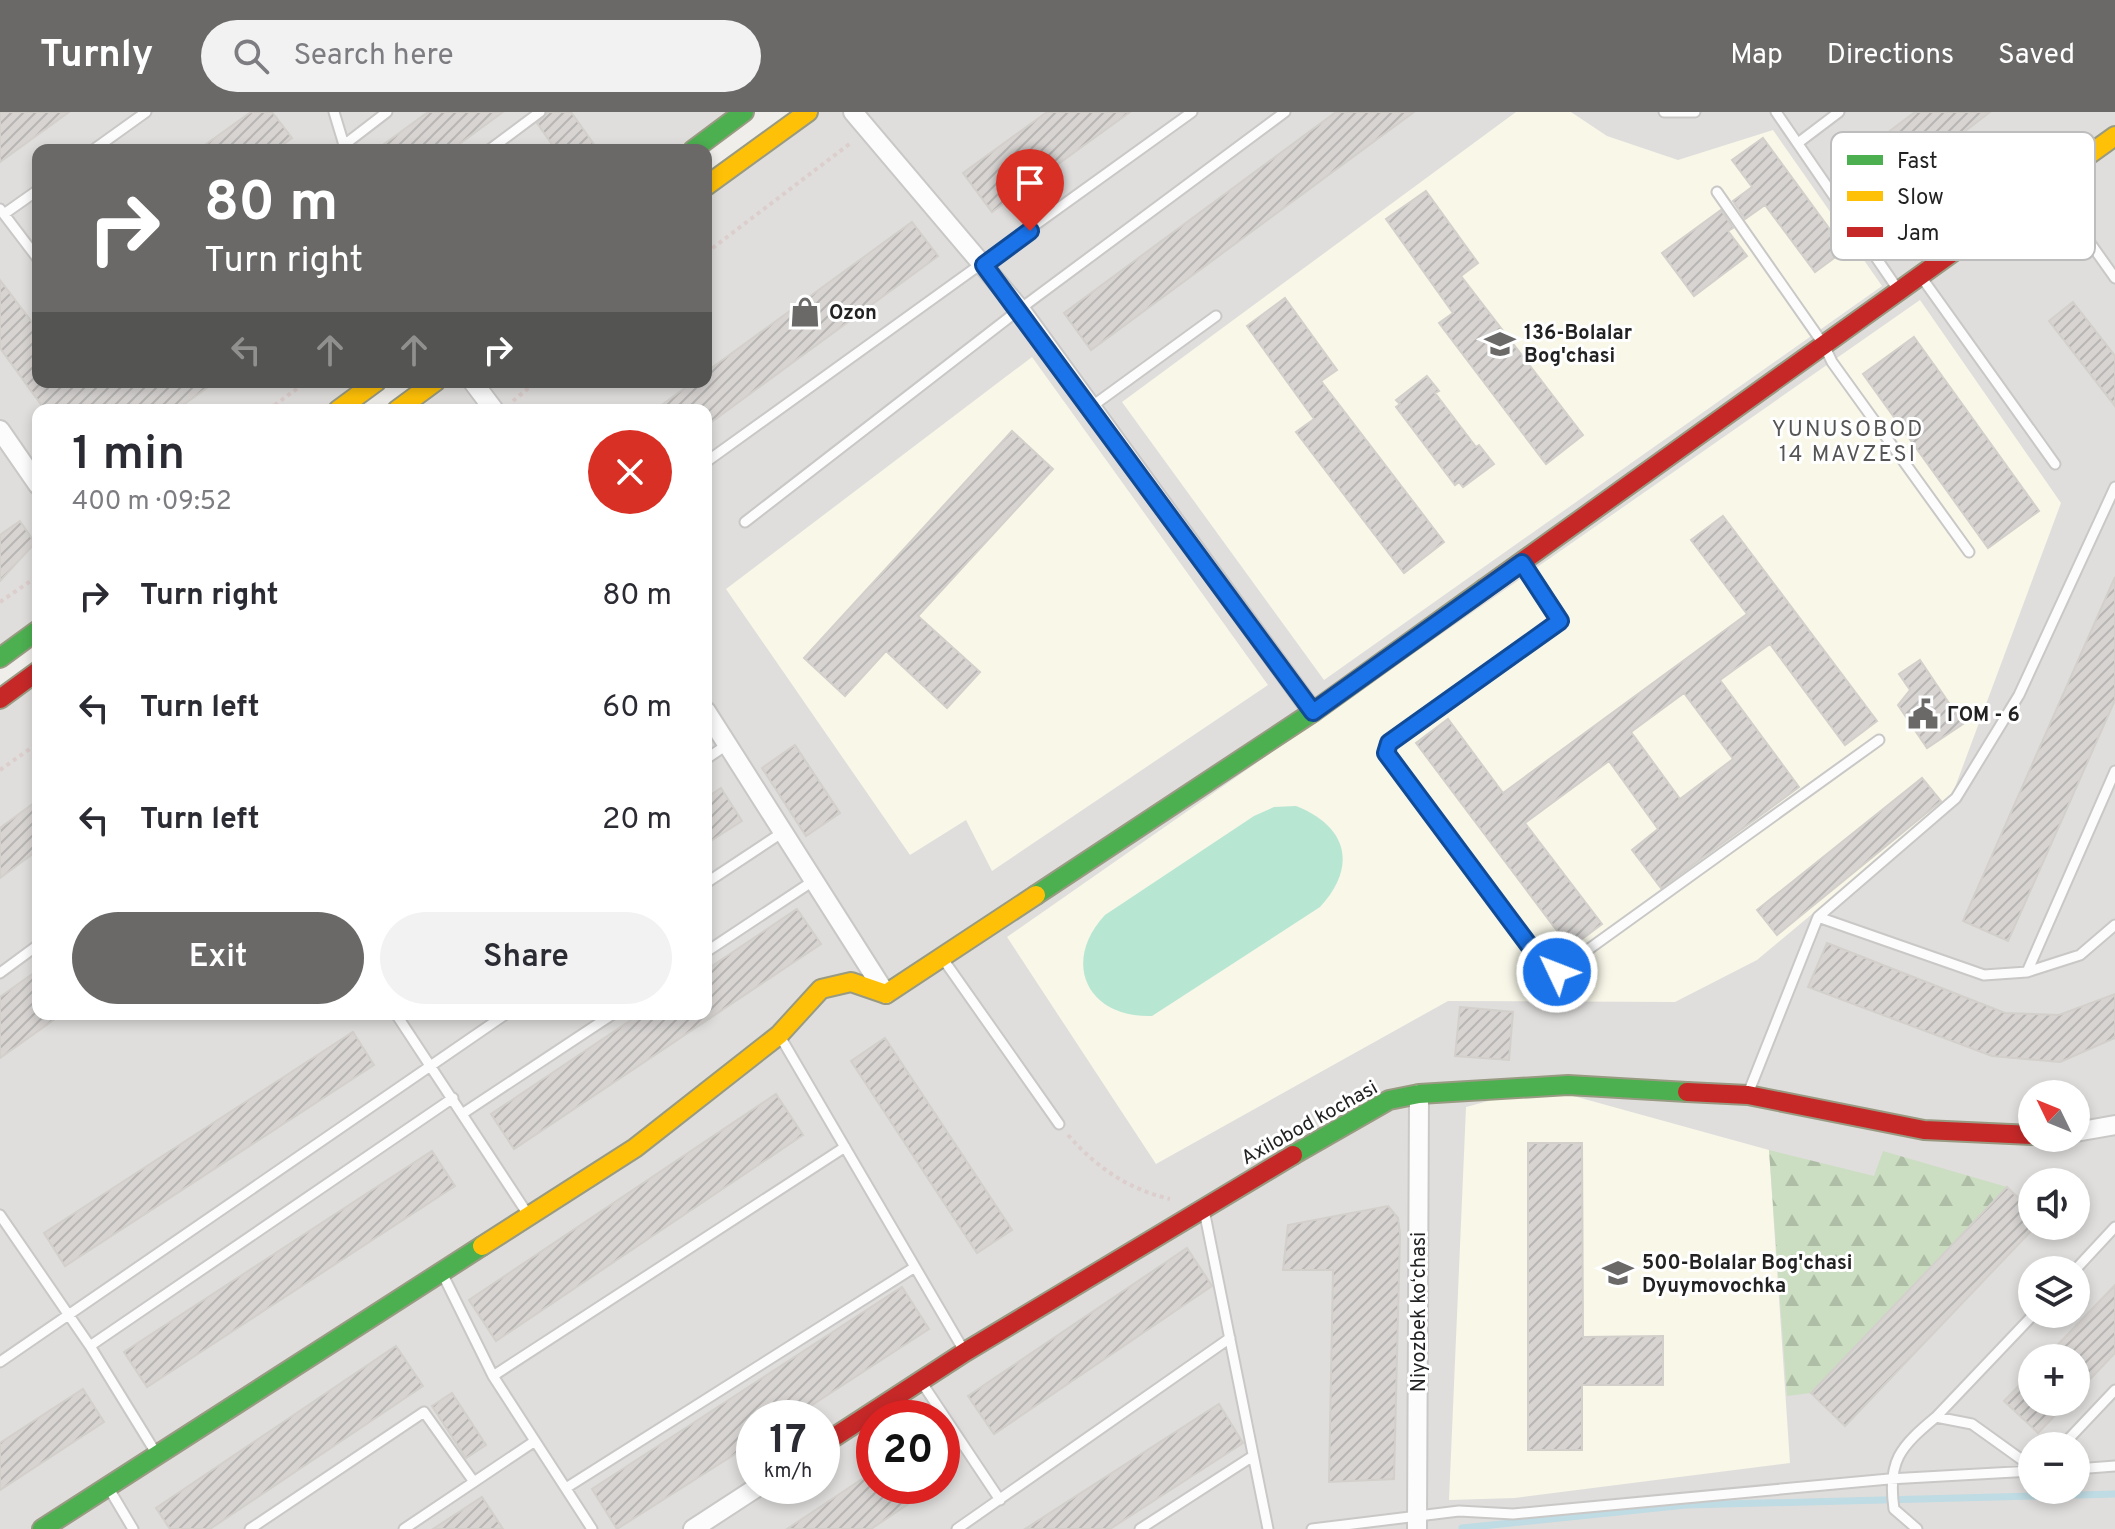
<!DOCTYPE html>
<html lang="en">
<head>
<meta charset="utf-8">
<style>
	:root { --surface:#fff; --page:#f2f2f3; --text:#2b2b33; --muted:#7c7c81; --accent:#6a6968 }
	body { margin:0; font-family:Overpass,sans-serif; background:var(--page); color:var(--text); height:100vh; display:flex; flex-direction:column; font-size:30px; white-space:nowrap }
	* { box-sizing:border-box; margin:0 }
	p { font-size:26px; color:var(--muted) }
	.icon { flex:none; width:44px; height:44px; fill:none; stroke:currentColor; stroke-width:2; stroke-linecap:round; stroke-linejoin:round }
	.map { position:relative; flex:1; overflow:hidden }
	.panel { position:absolute; left:32px; top:292px; width:680px; height:616px; display:flex; flex-direction:column; background:var(--surface); border-radius:16px; box-shadow:0 4px 12px #0003 }
	.panel>* { flex:none }
	.guide { position:absolute; left:32px; top:32px; width:680px; height:244px; border-radius:16px; box-shadow:0 4px 12px #0003; background:#6a6968; color:#fff; overflow:hidden }
	.needle { width:52px; rotate:313deg }
	.tools { position:absolute; left:2018px; top:968px; display:grid; gap:16px }
	.tools a { display:grid; place-items:center; width:72px; height:72px; border-radius:50%; background:var(--surface); box-shadow:0 4px 12px #0003; font-size:40px }
	.speed { position:absolute; left:736px; top:1288px; display:flex; gap:16px; font-size:40px; font-weight:700; text-align:center }
	.speed>* { display:grid; place-content:center; width:104px; height:104px; border-radius:50%; background:var(--surface); box-shadow:0 4px 12px #0003; line-height:1 }
	.speed small { font-size:20px; font-weight:400 }
	.speed .limit { border:12px solid #d22; background:#fff; color:#111 }
	.pin { position:absolute; display:grid; place-items:center; width:68px; height:68px; color:#fff; margin:-82px -34px; border-radius:50% 50% 50% 0; rotate:-45deg; box-shadow:0 0 8px #0007 }
	.pin .icon { rotate:45deg }
	.me { position:absolute; width:88px; margin:-44px; rotate:313deg; stroke-linejoin:round; filter:drop-shadow(0 0 6px #0008) }
	.turn { display:flex; align-items:center; gap:28px; height:168px; padding:0 40px; font-size:36px }
	.turn .icon { width:104px; height:104px; stroke-width:2.5 }
	.turn b { display:block; font-size:56px; line-height:68px }
	.lanes { display:flex; align-items:center; height:76px; padding:0 40px; background:#0003; justify-content:center; gap:40px; direction:ltr }
	.lanes .off { opacity:.35 }
	.round { display:grid; place-items:center; flex:none; width:84px; height:84px; border-radius:42px; background:var(--page) }
	.headline { display:flex; align-items:center; justify-content:space-between; height:136px; padding:0 40px }
	h1 { font-size:48px; font-weight:600; line-height:60px }
	.button { display:flex; gap:16px; margin-top:auto; padding:16px 40px }
	.button a { flex:1; height:92px; border-radius:48px; background:var(--accent); color:#fff; font-size:32px; font-weight:600; line-height:92px; text-align:center }
	.button a+a { background:var(--page); color:var(--text) }
	ul { padding:0; list-style:none }
	li { display:flex; align-items:center; gap:24px; height:112px; padding:0 40px }
	li div { flex:1 }
	li b { display:block; font-size:30px }
	li em { font-style:normal }
	header { display:flex; align-items:center; gap:48px; box-sizing:border-box; height:112px; padding:0 40px; background:var(--accent); color:#fff }
	header strong { font-size:38px }
	nav { display:flex; gap:44px; margin-inline-start:auto; font-size:28px }
	.search { width:560px; height:72px; background:var(--page); display:flex; align-items:center; gap:20px; box-sizing:border-box; padding:0 28px; border-radius:44px; color:var(--muted); font-size:30px }
	.map>svg:first-child { display:block }
	.residential { fill:#dfdedc; fill-rule:evenodd }
	.education { fill:#f8f7e8 }
	.forest { fill:url(#forest-firs) }
	.pitch { fill:#b7e6d2 }
	.lines { fill:none; stroke-linecap:round; stroke-linejoin:round }
	.stream { stroke:#bfdbe3; stroke-width:7 }
	.building { fill:url(#building-hatch); stroke:#d3d0cc; stroke-width:2; fill-rule:evenodd }
	.lane-casing { stroke:#c9c8c7; stroke-width:13 }
	.street-casing { stroke:#c9c8c7; stroke-width:22 }
	.fast-casing { stroke:#999a82; stroke-width:22 }
	.slow-casing { stroke:#999a82; stroke-width:22 }
	.jam-casing { stroke:#999a82; stroke-width:22 }
	.path { stroke:#dccecd; stroke-width:4; stroke-dasharray:4 4; stroke-linecap:butt }
	.lane { stroke:#fdfcfc; stroke-width:9 }
	.street { stroke:#fdfcfc; stroke-width:18 }
	.fast { stroke:#4caf50; stroke-width:18 }
	.slow { stroke:#ffc107; stroke-width:18 }
	.jam { stroke:#c62828; stroke-width:18 }
	.route-casing { stroke:#114b97; stroke-width:20 }
	.route { stroke:#1a73e8; stroke-width:14 }
	.labels { text-anchor:middle; stroke-width:6; stroke-linejoin:round; paint-order:stroke }
	.poi-label { font-size:20px; font-weight:bold; fill:#222; stroke:#fff; text-anchor:start }
	.street-label { font-size:20px; fill:#222; stroke:#fff }
	.neighbourhood-label { font-size:22px; letter-spacing:2px; fill:#555; stroke:#fff }
	.key { fill:#fff; stroke:#bdbdbd; stroke-width:2 }
	.key-label { font-size:22px; fill:#222 }
</style>
</head>
<body>
<header>
<strong>Turnly</strong>
<div class="search"><svg class="icon" aria-label="search" viewBox="0 0 24 24"><circle cx="10" cy="10" r="6"/><path d="M15 15l6 6"/></svg>Search here</div>
<nav><a>Map</a><a>Directions</a><a>Saved</a></nav>
</header>
<div class="map">
<svg width="2115" height="1417" viewBox="0 0 2115 1417">
	<defs>
		<pattern id="forest-firs" width="22" height="20" patternUnits="userSpaceOnUse" patternTransform="scale(2)"><rect width="22" height="20" fill="#cbdec1"/><path d="M5 1l3.5 6h-7zM16 11l3.5 6h-7z" fill="#aebea6"/></pattern>
		<pattern id="building-hatch" width="6" height="6" patternUnits="userSpaceOnUse" patternTransform="scale(2)"><rect width="6" height="6" fill="#d7d4d2"/><path d="M-1 1l2-2M0 6l6-6M5 7l2-2" fill="none" stroke="#b8b6b4"/></pattern>
	</defs>
	<rect width="100%" height="100%" fill="#f0eeeb"/>
	<path class="residential" d="M0,0H744L693,38H38V270H376L338,298H38V518L0,546Z
		M808,0H2115V1417H0V587L38,559V902H706V298H397L435,270H706V74ZM2032,982H2076V1026H2032ZM2032,1070H2076V1114H2032ZM2032,1158H2076V1202H2032ZM2032,1246H2076V1290H2032ZM754,1306H822V1374H754ZM874,1306H942V1374H874ZM2032,1334H2076V1378H2032Z"/>
	<path class="education" d="M1516,0H1571L1607,24L1678,48L1773,18L1882,174L1324,568L1122,290Z
		M1920,188L2061,391L1951,686L1757,848L1675,890L1448,889L1156,1052L1007,825Z
		M1032,245L1268,573L992,759L966,708L910,743L726,477Z
		M1541,975L1769,1038L1790,1351L1515,1386L1449,1388L1466,995Z"/>
	<path class="forest" d="M1769,1038L1874,1064L1883,1039L2007,1075L1811,1281L1787,1284Z"/>
	<path class="pitch" d="M1296,694C1347,714 1358,754 1320,795L1152,904C1087,906 1061,850 1105,803L1254,704L1274,695Z"/>
	<g class="lines">
		<path class="stream" d="M1462,1416L1686,1393L2115,1382"/>
	</g>
	<path class="building" d="M0,0H69L0,50Z
		M251,0H272L292,26L275,38H198Z
		M428,0H503L451,38H376Z
		M547,0H571L598,38H556L537,11Z
		M1047,0H1130L992,100L963,61Z
		M1336,0H1414L1091,238L1064,201Z
		M1915,0H1990L1874,89L1846,52Z
		M1763,26L1845,138L1815,160L1765,93L1745,107L1733,89L1752,75L1732,48Z
		M1426,79L1478,151L1461,164L1583,323L1546,352L1439,211L1453,201L1386,107Z
		M1721,98L1733,116L1728,119L1747,144L1694,184L1662,141Z
		M912,110L938,144L706,314V298H655L693,270H706V260Z
		M0,168L38,218V270H91L132,275L139,270H215L176,298H45L0,236Z
		M1285,186L1337,258L1321,269L1444,430L1404,461L1296,320L1314,307L1247,214Z
		M2073,190L2115,244V294L2049,209Z
		M1914,225L2039,399L1988,436L1863,262Z
		M1427,264L1439,279L1435,281L1476,335L1479,333L1494,352L1463,375L1459,370L1455,373L1396,295L1400,292L1396,288Z
		M1012,319L1053,357L918,504L980,560L947,596L886,539L845,584L804,546Z
		M1723,404L1877,609L1845,633L1770,532L1720,568L1799,675L1753,709L1661,776L1632,738L1658,717L1609,649L1525,711L1602,812L1570,836L1416,631L1448,607L1503,681L1747,502L1691,428ZM1684,581L1733,647L1680,687L1631,620Z
		M20,409L35,431L0,469V423Z
		M2115,465V588L2008,829L1963,809Z
		M1920,548L1963,612L1927,636L1898,593L1910,578L1899,562Z
		M795,633L840,701L806,724L762,656Z
		M1922,666L1941,689L1777,823L1757,798Z
		M721,676L742,709L706,732V686Z
		M38,688V738L0,766V716Z
		M797,797L821,832L514,1037L491,1002L640,902H706V858Z
		M1827,831L2005,901L2059,903L2115,882V926L2060,950L1992,944L1808,875Z
		M38,858V902H62L0,946V885Z
		M1460,895L1513,900L1509,948L1455,944Z
		M353,920L374,953L65,1154L44,1121Z
		M885,926L1012,1118L977,1141L851,949Z
		M776,982L803,1023L496,1229L469,1188Z
		M1528,1031H1582L1583,1225L1663,1224V1273H1582V1338H1528Z
		M432,1039L455,1074L147,1275L124,1240Z
		M2007,1075L2032,1099V1118L1845,1314L1811,1281Z
		M1388,1094L1398,1106L1400,1122L1394,1367L1329,1370L1333,1158H1283L1288,1113Z
		M1187,1136L1212,1174L994,1322L968,1284Z
		M2115,1173V1241L2076,1282V1246H2045Z
		M902,1175L929,1217L792,1306H754V1330L617,1417L592,1377Z
		M396,1234L423,1274L210,1417H170L156,1396Z
		M2032,1260V1290H2068L2038,1321L2004,1289Z
		M83,1277L104,1310L0,1378V1331Z
		M452,1281L486,1333L466,1346L432,1294Z
		M1219,1292L1243,1331L1110,1417H1025Z
		M874,1359V1374H935L871,1417H787Z
		M482,1385L503,1417H433Z"/>
	<g class="lines">
		<g class="lane-casing">
			<path id="lane" d="M334,0L344,33L339,38
				M1664,0H1695
				M1776,0L1899,179
				M1798,31L1839,0
				M344,33L387,0
				M93,38L146,0
				M489,38L540,0
				M2049,73L2115,166
				M1717,80L1824,233L1832,250L1969,440
				M0,97L38,147
				M4,102L38,78
				M1922,166L2055,352
				M1091,295L1216,204
				M706,350L1192,0
				M745,410L1020,197L1285,0
				M1523,454L1560,509L1389,631L1386,641L1543,852L1557,860L1879,628
				M706,647L728,632
				M706,771L783,720
				M1818,805L1956,686L2019,583L2115,375
				M706,840L813,769
				M943,847L1059,1012
				M2027,860L2115,659
				M0,861L38,833
				M396,902L527,1101
				M781,926L963,1237
				M1749,979L1818,805L1984,863L2027,860L2080,843L2115,813
				M462,1002L613,902
				M1204,1098L1268,1417
				M0,1103L90,1234L156,1341
				M2075,1158L2115,1115
				M443,1163L493,1264
				M90,1234L453,986
				M0,1250L506,902
				M922,1271L1000,1388
				M1936,1305L2034,1202
				M2062,1334L2115,1278
				M2076,1357L2115,1354
				M108,1375L133,1417
				M566,1376L915,1155
				M250,1417L424,1300L474,1370
				M404,1417L535,1329
				M592,1417L493,1264L845,1035
				M957,1417L1230,1226
				M1140,1417L1253,1344
				M1312,1417L1459,1399L1513,1402L1889,1367L2032,1359
				M1917,1417L1894,1397C1887,1349 1900,1335 1936,1305L1972,1312L2032,1355"/>
		</g>
		<g class="street-casing">
			<path id="street" d="M853,0L1020,197L1313,600
				M473,270L494,298
				M0,318L38,373
				M706,599L886,882
				M2076,1020L2115,1013
				M693,1417L759,1374
				M1417,1417L1419,982"/>
		</g>
		<g class="fast-casing">
			<path id="fast" d="M693,38L744,0
				M0,546L38,518
				M1036,783L1313,600L1484,477
				M1293,1043L1389,988L1419,982L1568,973L1687,980
				M42,1417L482,1134"/>
		</g>
		<g class="slow-casing">
			<path id="slow" d="M706,74L808,0
				M1974,125L2115,24
				M338,298L376,270
				M397,298L435,270
				M482,1134L635,1036L779,923L821,877L851,870L886,882L1036,783"/>
		</g>
		<g class="jam-casing">
			<path id="jam" d="M1484,477L1974,125
				M0,587L38,559
				M1687,980L1748,983L1924,1018L2032,1023
				M822,1333L965,1240L1293,1043"/>
		</g>
		<path class="path" d="M706,141L852,30
			M513,289L536,270
			M268,298L306,270
			M0,490L38,464
			M0,658L38,631
			M1068,1023C1097,1056 1128,1077 1170,1087"/>
		<use href="#lane" class="lane"/>
		<use href="#street" class="street"/>
		<use href="#fast" class="fast"/>
		<use href="#slow" class="slow"/>
		<use href="#jam" class="jam"/>
	</g>
	<g class="lines">
		<g class="route-casing">
			<path id="route" d="M1030,119L984,153L1313,600L1522,451L1560,509L1389,631L1386,641L1543,852L1557,860"/>
		</g>
		<use href="#route" class="route"/>
	</g>
	<defs>
		<g id="shop-bare" transform="scale(2.4)"><path d="M-5-2.5h2.3a2.7 3.5 0 0 1 5.4 0H5L5.5 6h-11ZM-1.5-2.5h3a1.5 2.3 0 0 0-3 0Z" fill="#6a6968" stroke="#fff" stroke-width="2.5" paint-order="stroke"/></g>
		<g id="school-bare" transform="scale(2.4)"><path d="M0-5L7-2L0 1L-7-2ZM-4 1L0 2.5L4 1V4Q0 6-4 4Z" fill="#6a6968" stroke="#fff" stroke-width="2.5" paint-order="stroke"/></g>
		<g id="civic-bare" transform="scale(2.4)"><path d="M-.6-6.5H3V-4.5H.6V-3L4-1V1h2V6H-6V1h2V-1L-.6-3ZM-1.2 2.5V6h2.4V2.5Z" fill="#6a6968" stroke="#fff" stroke-width="2.5" paint-order="stroke"/></g>
	</defs>
	<g fill-rule="evenodd">
		<use href="#shop-bare" x="805" y="200"/>
		<use href="#school-bare" x="1500" y="232"/>
		<use href="#civic-bare" x="1923" y="602"/>
		<use href="#school-bare" x="1618" y="1161"/>
	</g>
	<g class="labels">
		<g class="poi-label">
			<text x="829" y="207">Ozon</text>
			<text x="1524" y="227">136-Bolalar<tspan x="1524" dy="23">Bog'chasi</tspan></text>
			<text x="1947" y="609">ГОМ - 6</text>
			<text x="1642" y="1157">500-Bolalar Bog'chasi<tspan x="1642" dy="23">Dyuymovochka</tspan></text>
		</g>
		<g class="street-label">
			<text transform="translate(1309 1010) rotate(-29)" y="7">Axilobod kochasi</text>
			<text transform="translate(1418 1200) rotate(-90)" y="7">Niyozbek koʻchasi</text>
		</g>
		<g class="neighbourhood-label">
			<text x="1848" y="324">YUNUSOBOD<tspan x="1848" dy="25">14 MAVZESI</tspan></text>
		</g>
	</g>
	<rect x="1831" y="20" width="264" height="128" rx="12" class="key"/>
	<rect x="1847" y="43" width="36" height="10" fill="#4caf50"/>
	<rect x="1847" y="79" width="36" height="10" fill="#ffc107"/>
	<rect x="1847" y="115" width="36" height="10" fill="#c62828"/>
	<g class="key-label">
		<text x="1897" y="56">Fast</text>
		<text x="1897" y="92">Slow</text>
		<text x="1897" y="128">Jam</text>
	</g>
</svg>
<div class="tools">
<a><svg class="needle" viewBox="-14 -14 28 28"><path d="M0-13l5 13h-10z" fill="#e53935"/><path d="M0 13l5-13h-10z" fill="#7c7c81"/></svg></a>
<a><svg class="icon" aria-label="sound" viewBox="0 0 24 24"><path d="M4 9h4l5-4v14l-5-4H4zM17 9q2 3 0 6"/></svg></a>
<a><svg class="icon" aria-label="layers" viewBox="0 0 24 24"><path d="M12 4l9 5-9 5-9-5zM3 14l9 5 9-5"/></svg></a>
<a>+</a>
<a>−</a>
</div>
<div class="speed"><div>17<small>km/h</small></div><div class="limit">20</div></div>
<div class="pin" style="left:1030px;top:119px;background:#d93025"><svg class="icon" aria-label="arrive" viewBox="0 0 24 24"><path d="M6 21V4h12l-3 4 3 4H6"/></svg></div>
<svg class="me" style="left:1557px;top:860px" viewBox="-20 -20 40 40"><circle r="17" fill="#1a73e8" stroke="#fff" stroke-width="3"/><path d="M0-11L8 9 0 5-8 9z" fill="#fff"/></svg>
<div class="guide">
<div class="turn"><svg class="icon" aria-label="right" viewBox="0 0 24 24"><path d="M7 20v-9h11M14 6l5 5-5 5"/></svg><div><b>80 m</b>Turn right</div></div>
<div class="lanes"><svg class="icon off" aria-label="left" viewBox="0 0 24 24"><path d="M17 20v-9H6M10 6l-5 5 5 5"/></svg><svg class="icon off" aria-label="ahead" viewBox="0 0 24 24"><path d="M12 20V5M6 11l6-6 6 6"/></svg><svg class="icon off" aria-label="ahead" viewBox="0 0 24 24"><path d="M12 20V5M6 11l6-6 6 6"/></svg><svg class="icon" aria-label="right" viewBox="0 0 24 24"><path d="M7 20v-9h11M14 6l5 5-5 5"/></svg></div>
</div>
<section class="panel">
<div class="headline"><div><h1>1 min</h1><p>400 m · 09:52</p></div><a class="round" style="background:#d93025;color:#fff"><svg class="icon" aria-label="close" viewBox="0 0 24 24"><path d="M6 6l12 12M18 6L6 18"/></svg></a></div>
<ul>
<li><svg class="icon" aria-label="right" viewBox="0 0 24 24"><path d="M7 20v-9h11M14 6l5 5-5 5"/></svg><div><b>Turn right</b></div><em>80 m</em></li>
<li><svg class="icon" aria-label="left" viewBox="0 0 24 24"><path d="M17 20v-9H6M10 6l-5 5 5 5"/></svg><div><b>Turn left</b></div><em>60 m</em></li>
<li><svg class="icon" aria-label="left" viewBox="0 0 24 24"><path d="M17 20v-9H6M10 6l-5 5 5 5"/></svg><div><b>Turn left</b></div><em>20 m</em></li>
</ul>
<div class="button"><a>Exit</a><a>Share</a></div>
</section>
</div>
</body>
</html>
